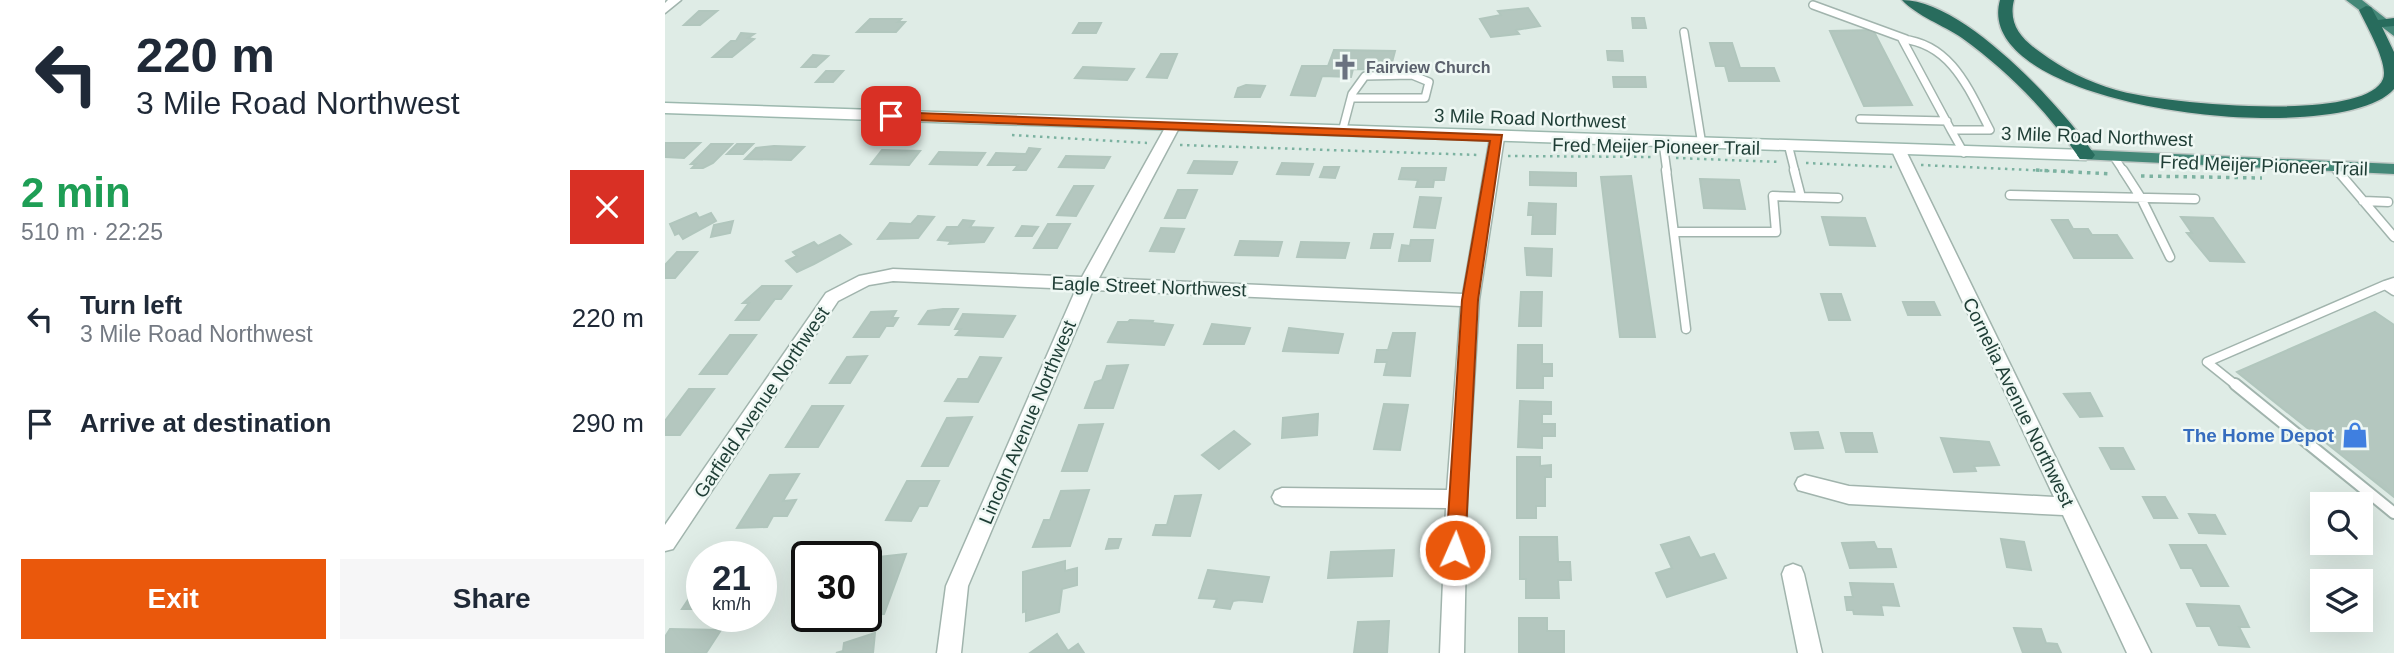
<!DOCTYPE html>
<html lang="en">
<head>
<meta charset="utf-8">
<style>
	:root { --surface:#fff; --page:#f6f6f7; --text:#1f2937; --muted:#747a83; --accent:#ea580c }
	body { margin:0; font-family:Arial,sans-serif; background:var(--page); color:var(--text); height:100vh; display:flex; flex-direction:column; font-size:26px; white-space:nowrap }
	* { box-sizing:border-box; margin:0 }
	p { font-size:23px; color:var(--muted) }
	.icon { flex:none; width:38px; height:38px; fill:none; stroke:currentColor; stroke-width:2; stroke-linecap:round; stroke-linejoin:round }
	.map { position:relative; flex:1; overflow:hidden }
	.panel { display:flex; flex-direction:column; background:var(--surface); width:665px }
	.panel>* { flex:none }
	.banner { background:#fff; color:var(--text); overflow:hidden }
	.fabs { position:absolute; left:1645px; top:492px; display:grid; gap:14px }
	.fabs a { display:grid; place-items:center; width:63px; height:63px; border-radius:0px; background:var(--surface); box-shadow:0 7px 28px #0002; font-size:35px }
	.speed { position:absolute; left:21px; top:541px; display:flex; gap:14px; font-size:35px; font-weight:700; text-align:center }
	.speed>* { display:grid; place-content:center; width:91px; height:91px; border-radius:50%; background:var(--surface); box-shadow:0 7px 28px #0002; line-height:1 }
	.speed small { font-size:18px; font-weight:400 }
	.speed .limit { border:4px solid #111; border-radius:10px; background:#fff; color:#111 }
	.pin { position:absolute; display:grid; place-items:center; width:60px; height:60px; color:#fff; margin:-30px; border-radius:14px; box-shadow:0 4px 10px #0006 }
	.me { position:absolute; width:77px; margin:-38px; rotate:2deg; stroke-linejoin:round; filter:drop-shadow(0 0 5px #0008) }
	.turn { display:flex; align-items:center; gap:24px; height:147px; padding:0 21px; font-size:32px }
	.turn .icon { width:91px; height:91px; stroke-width:2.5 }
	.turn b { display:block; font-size:49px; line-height:60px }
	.round { display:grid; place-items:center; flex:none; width:74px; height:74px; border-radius:0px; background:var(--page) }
	.overview { display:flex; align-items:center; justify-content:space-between; height:119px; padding:0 21px }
	h1 { font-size:42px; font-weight:700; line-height:52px; color:#1e9e55 }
	.cta { display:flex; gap:14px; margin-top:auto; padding:14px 21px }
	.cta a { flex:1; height:80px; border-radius:0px; background:var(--accent); color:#fff; font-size:28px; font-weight:700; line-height:80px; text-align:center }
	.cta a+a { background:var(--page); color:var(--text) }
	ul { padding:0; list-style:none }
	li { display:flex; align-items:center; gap:21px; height:105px; padding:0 21px }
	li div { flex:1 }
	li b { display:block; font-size:26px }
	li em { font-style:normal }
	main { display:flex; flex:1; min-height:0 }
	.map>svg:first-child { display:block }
	.building { fill:#b4c7bf; stroke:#b1c6bd; stroke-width:2 }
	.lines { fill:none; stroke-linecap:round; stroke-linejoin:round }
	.service-far2-casing { stroke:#a1b4ad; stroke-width:10 }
	.service-far1-casing { stroke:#a1b4ad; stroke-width:11 }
	.service-casing { stroke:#a1b4ad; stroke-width:14 }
	.minor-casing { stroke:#a1b4ad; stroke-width:3 }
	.secondary-casing { stroke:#9cb8ae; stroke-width:3 }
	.trunk-casing { stroke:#c0c9c6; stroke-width:3 }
	.motorway-casing { stroke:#c0c9c6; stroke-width:3 }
	.path-far1 { stroke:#7cb2a1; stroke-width:2.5; stroke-dasharray:2.5 4.5; stroke-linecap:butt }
	.path { stroke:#7cb2a1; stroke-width:3.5; stroke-dasharray:3.5 5; stroke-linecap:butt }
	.service-far2 { stroke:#fff; stroke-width:7 }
	.service-far1 { stroke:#fff; stroke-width:8 }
	.service { stroke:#fff; stroke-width:10 }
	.minor { fill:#fff; fill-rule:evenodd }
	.secondary { fill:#fff; fill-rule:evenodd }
	.trunk { fill:#448878; fill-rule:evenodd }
	.motorway { fill:#286c5d; fill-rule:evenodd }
	.route { fill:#ea580c; stroke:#983908; stroke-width:2 }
	.labels { text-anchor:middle; stroke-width:5; stroke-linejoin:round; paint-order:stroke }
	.far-worship-label { font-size:16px; font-weight:bold; fill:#5b616d; stroke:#eff8f4; text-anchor:start }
	.street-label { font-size:19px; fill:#1e3d35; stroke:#eff8f4 }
	.shop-label { font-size:19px; font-weight:bold; fill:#366cbe; stroke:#eff8f4; text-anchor:end }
</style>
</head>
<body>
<main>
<section class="panel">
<div class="banner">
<div class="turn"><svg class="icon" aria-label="left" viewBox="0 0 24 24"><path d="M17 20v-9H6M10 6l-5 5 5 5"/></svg><div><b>220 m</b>3 Mile Road Northwest</div></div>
</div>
<div class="overview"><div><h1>2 min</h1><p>510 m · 22:25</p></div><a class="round" style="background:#d93025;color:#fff"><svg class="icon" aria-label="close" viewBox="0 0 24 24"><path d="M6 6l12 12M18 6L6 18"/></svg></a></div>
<ul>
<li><svg class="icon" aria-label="left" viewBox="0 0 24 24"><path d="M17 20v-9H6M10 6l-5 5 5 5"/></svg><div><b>Turn left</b><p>3 Mile Road Northwest</p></div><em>220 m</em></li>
<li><svg class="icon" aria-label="arrive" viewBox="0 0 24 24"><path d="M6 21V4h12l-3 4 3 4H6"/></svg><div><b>Arrive at destination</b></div><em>290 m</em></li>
</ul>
<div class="cta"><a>Exit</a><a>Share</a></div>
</section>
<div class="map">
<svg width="1729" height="653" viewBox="0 0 1729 653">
	<rect width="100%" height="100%" fill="#dfece6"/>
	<path class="building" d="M863,8L875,26L851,30L854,34L826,37L815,19L836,15L833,11Z
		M34,11H52L35,25H19Z
		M967,18H979L981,28H968Z
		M205,19H236L233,22H240L231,32H192Z
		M414,23H436L431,33H408Z
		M1208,30L1247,105L1199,106L1165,31Z
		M76,33L89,34L83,38L89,39L67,57H48L66,41H71Z
		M1045,43H1067L1075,68H1109L1114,81H1064L1060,66H1051Z
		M669,50L730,51L725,70L688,69L686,77L657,76L650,96L626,95L637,66H663Z
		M942,51H957L958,61L943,60Z
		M496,54H512L502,78L482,77Z
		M148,55L163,56L151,67H137Z
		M418,67L469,69L462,80L410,78Z
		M161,71H178L168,82H151Z
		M948,77H980L981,87H949Z
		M581,85L600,86L595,97H570L573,88Z
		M0,143H35L19,158L0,157Z
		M46,144H67L48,163L38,168H27L31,164H26Z
		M72,144H88L78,154H62Z
		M109,146L139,147L126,160L80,159L91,148Z
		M364,148L375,149L361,170H349L353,165H323L331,153L361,154Z
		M217,150L255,151L244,165L206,164Z
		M274,152L320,153L312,165L265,164Z
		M401,156L445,157L439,168L394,167Z
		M529,161L572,162L567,174L523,173Z
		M617,163L648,164L644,175L612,174Z
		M659,167H674L670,178L655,177Z
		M737,168H781L779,180H769L768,187H751L753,180L734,179Z
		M865,172L911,173V186L865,185Z
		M966,176L990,337H955L936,177Z
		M1035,179L1074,180L1080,209L1039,208Z
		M409,186H428L411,216L392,215Z
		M513,190H532L520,218H500Z
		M755,197L776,198L770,228L749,227Z
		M864,203L891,204L890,234H867L868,215H863Z
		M31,213L34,218L46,213L51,221L18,239L14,233L10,235L5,224Z
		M253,216L269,217L253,238L213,239L225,223L246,224Z
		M1157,217L1200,218L1210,246L1165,245Z
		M1516,217L1548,218L1579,262L1545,261L1522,233H1527Z
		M298,220L309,221L305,227L328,228L319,242L284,244L286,241L273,240L282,227H293Z
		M1387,220H1403L1408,229H1423L1427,235H1452L1467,258H1409Z
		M68,221L65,233L46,237L49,225Z
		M383,224H405L392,248H369Z
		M357,226L373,227L367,236H351Z
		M496,228L519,229L509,252L485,251Z
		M709,234H728L725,248H706Z
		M175,235L186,244L149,264L132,272L121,261L132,256L128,252L149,242L153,246Z
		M746,240H768L765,261H734L737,245L745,246Z
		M575,241L617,242L613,256L570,255Z
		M636,242L684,243L680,258L632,257Z
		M860,248L887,249L886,276L862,275Z
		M12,252H32L10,278H0V265Z
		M97,286H126L116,299H110L94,320H71L84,303H78Z
		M856,292H877L876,326H854Z
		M1156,294H1176L1185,320H1164Z
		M1238,302H1269L1275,315H1243Z
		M278,309H293L284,325L254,324L263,311Z
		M231,311L227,318H233L228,326H221L214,337H189L206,312Z
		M1710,312L1729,325V497L1572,372Z
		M298,314L350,316L338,337L291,335L296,329H290Z
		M465,320L488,321L487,323L508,325L499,345L443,342L453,322H463Z
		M547,324L585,328L579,344H539Z
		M624,328L678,334L673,353L618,351Z
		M728,333H750L745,376L719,375L722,362H710L712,350H723Z
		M65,335H91L62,374H35Z
		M853,345H877V364H887V376H878V388H852Z
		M202,356L185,383H165L182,357Z
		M315,357L336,358L313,402L280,401L293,379H303Z
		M463,365L448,408H420L430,382L437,380L442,366Z
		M24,389H49L15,435H0V421Z
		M1425,393L1437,416L1415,417L1399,394Z
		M855,401L886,402V414H877V424H890V436H877V448L853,447Z
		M719,404L743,405L735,450L709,449Z
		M147,406H178L153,447H121Z
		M653,414L652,435L617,438L618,418Z
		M307,417L283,466H257L282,418Z
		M438,424L422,471H397L414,425Z
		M569,431L585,444L554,469L537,455Z
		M1153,432L1158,448L1130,449L1126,433Z
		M1176,433H1207L1212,452H1181Z
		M1276,438L1324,442L1334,465L1309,466L1311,471L1289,472Z
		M1435,448H1458L1469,469H1446Z
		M852,457H875V466L886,465V477H880V506H871V518H852Z
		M134,474L118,501L131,500L122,516H108L102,527L72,528L105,475Z
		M242,481H274L262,506H254L246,521L221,520Z
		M424,490L405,546L368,547L379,520H385L396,491Z
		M536,495L525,536L488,535L491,525H502L510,496Z
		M1478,497H1500L1512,518H1489Z
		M1524,514L1550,515L1560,534L1534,533Z
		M855,537H892L893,562H905L906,580H893L894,598H861V579H855Z
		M1024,537L1035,558L1049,554L1061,578L1002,597L991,573L1007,568L996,545Z
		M444,539H456L453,548L441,549Z
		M1336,539L1359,542L1366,570L1342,567Z
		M1209,542L1212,549H1226L1231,567L1185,568L1177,543Z
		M1505,545H1541L1563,586H1536L1527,568H1516Z
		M64,548H86L81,556H59Z
		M729,550L727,576L663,578L666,552Z
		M241,554L219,614L201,615V566L205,558Z
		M400,561V571L412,568V585L397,589L394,612L361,621V611L358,612V572Z
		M543,570L604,577L597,602L575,600L568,601L565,609L549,607L552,599L534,598Z
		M37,579V609H17Z
		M1185,583L1228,584L1234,606L1216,605L1218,615L1189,614L1188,610H1182L1180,597H1188Z
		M1522,604L1574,606L1584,627H1574L1584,647L1554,645L1545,626H1532Z
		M854,618H882V631H899V653H854Z
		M724,621L722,653H689L693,622Z
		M1349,628L1376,629L1381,643L1392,644L1396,653H1358Z
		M5,629L56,630L41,653H0V637Z
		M210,633L208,653H171L178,651L179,643Z
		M392,634L403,651L413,644L419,653H365Z"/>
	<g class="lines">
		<g class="service-far2-casing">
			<path id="service-far2" d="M1148,5L1241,39
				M1019,32L1037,145
				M1237,39C1287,44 1304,90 1325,130H1286Z
				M1195,119L1282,121
				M1286,130L1299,153
				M677,132L687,94L700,76L747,75L764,82L760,98H686
				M998,143L1002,172
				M1124,148L1130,172
				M1449,157L1459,172
				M1668,166L1673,172"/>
		</g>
		<g class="service-far1-casing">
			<path id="service-far1" d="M1001,170L1021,329
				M1129,170L1136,197
				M1458,170L1476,198L1505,257
				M1672,170L1729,237
				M1345,195L1530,199
				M1698,201L1723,202
				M1010,232H1111L1108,196L1173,198
				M1729,282L1720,285L1729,291
				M1572,386L1542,362L1720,285"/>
		</g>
		<g class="service-casing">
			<path id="service" d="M1570,384L1729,513"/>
		</g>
		<g class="minor-casing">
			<path id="minor" d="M3,0H16L0,13V3Z
				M508,122L515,126L434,278L798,294L825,138L832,134L839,138L814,300L802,499L799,653H775L781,508L617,506L610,503L607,497L610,491L617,488L782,490L796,306L428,290L303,586L296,653H272L281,586L411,289L228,281L204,285L173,301L8,549L0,551V525L161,293L194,276L228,269L417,277L501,126Z
				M1234,147L1241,151L1486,653H1462L1398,515L1184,504L1133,490L1130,484L1133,478L1140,475L1184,486L1389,497L1227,151Z
				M1128,564L1136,567L1139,574L1157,653H1133L1117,574L1120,567Z"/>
		</g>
		<g class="secondary-casing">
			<path id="secondary" d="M0,103L1421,150L1430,155L1421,160L0,113Z"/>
		</g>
		<g class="trunk-casing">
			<path id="trunk" d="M1681,0H1697L1729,25V36Z
				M1421,150L1729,164V174L1415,159L1412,155Z"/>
		</g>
		<g class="motorway-casing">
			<path id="motorway" d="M1237,0C1299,0 1396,106 1430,155L1427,159H1415C1382,111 1344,72 1297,38C1278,25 1252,16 1237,0Z
				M1335,0H1349C1343,24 1356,39 1375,52C1398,69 1423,82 1451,90C1492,103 1700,124 1718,79C1724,64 1701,25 1694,10L1701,6L1706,7L1713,20L1729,18V26L1717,27L1729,52V89C1675,151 1304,110 1335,0Z"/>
		</g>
		<path class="path-far1" d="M347,135L482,143
			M515,145L815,155
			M843,156L990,157
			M1011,158L1115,162
			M1141,163L1227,167
			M1256,165L1408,172"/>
		<path class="path" d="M1371,170L1447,174
			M1476,176L1597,178"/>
		<use href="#service-far2" class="service-far2"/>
		<use href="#service-far1" class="service-far1"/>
		<use href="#service" class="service"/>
		<use href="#minor" class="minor"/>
		<use href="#secondary" class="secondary"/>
		<use href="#trunk" class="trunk"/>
		<use href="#motorway" class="motorway"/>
	</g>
	<path class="route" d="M226,112L837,135L813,300L800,550L797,556L790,559L784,556L781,550L797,300L825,141L222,119L220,116Z"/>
	<defs>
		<g id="church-bare" transform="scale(2.1)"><path d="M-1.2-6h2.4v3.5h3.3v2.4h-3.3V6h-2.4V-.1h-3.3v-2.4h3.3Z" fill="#6b7280" stroke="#eff8f4" stroke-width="2.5" paint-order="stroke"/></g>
		<g id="shop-bare" transform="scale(2.1)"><path d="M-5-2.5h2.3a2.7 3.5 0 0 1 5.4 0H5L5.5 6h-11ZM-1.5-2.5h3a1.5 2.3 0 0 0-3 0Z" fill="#3f7fe0" stroke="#eff8f4" stroke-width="2.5" paint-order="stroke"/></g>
	</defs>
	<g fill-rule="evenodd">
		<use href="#church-bare" x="680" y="67"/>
		<use href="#shop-bare" x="1690" y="435"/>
	</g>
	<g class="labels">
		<g class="far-worship-label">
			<text x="701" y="73">Fairview Church</text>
		</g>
		<g class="street-label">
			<text transform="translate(865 118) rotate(2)" y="7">3 Mile Road Northwest</text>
			<text transform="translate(1432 136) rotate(2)" y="7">3 Mile Road Northwest</text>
			<text transform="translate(991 146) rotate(1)" y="7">Fred Meijer Pioneer Trail</text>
			<text transform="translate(1599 165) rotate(2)" y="7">Fred Meijer Pioneer Trail</text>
			<text transform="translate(484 286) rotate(2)" y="7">Eagle Street Northwest</text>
			<text transform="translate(96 402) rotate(-56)" y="7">Garfield Avenue Northwest</text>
			<text transform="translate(1354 402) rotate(64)" y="7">Cornelia Avenue Northwest</text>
			<text transform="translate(362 422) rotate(-67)" y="7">Lincoln Avenue Northwest</text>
		</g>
		<g class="shop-label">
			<text x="1669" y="442">The Home Depot</text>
		</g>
	</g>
</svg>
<div class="fabs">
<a><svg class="icon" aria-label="search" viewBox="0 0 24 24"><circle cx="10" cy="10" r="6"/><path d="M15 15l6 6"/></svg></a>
<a><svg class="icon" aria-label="layers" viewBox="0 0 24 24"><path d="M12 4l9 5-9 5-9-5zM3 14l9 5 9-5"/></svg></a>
</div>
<div class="speed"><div>21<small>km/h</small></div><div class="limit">30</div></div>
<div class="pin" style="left:226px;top:116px;background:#d93025"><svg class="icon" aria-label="arrive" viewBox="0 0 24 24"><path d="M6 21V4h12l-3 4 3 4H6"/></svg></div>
<svg class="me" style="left:790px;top:550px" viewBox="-20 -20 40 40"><circle r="17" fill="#ea580c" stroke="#fff" stroke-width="3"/><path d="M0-11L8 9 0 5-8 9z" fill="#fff"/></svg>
</div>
</main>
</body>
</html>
